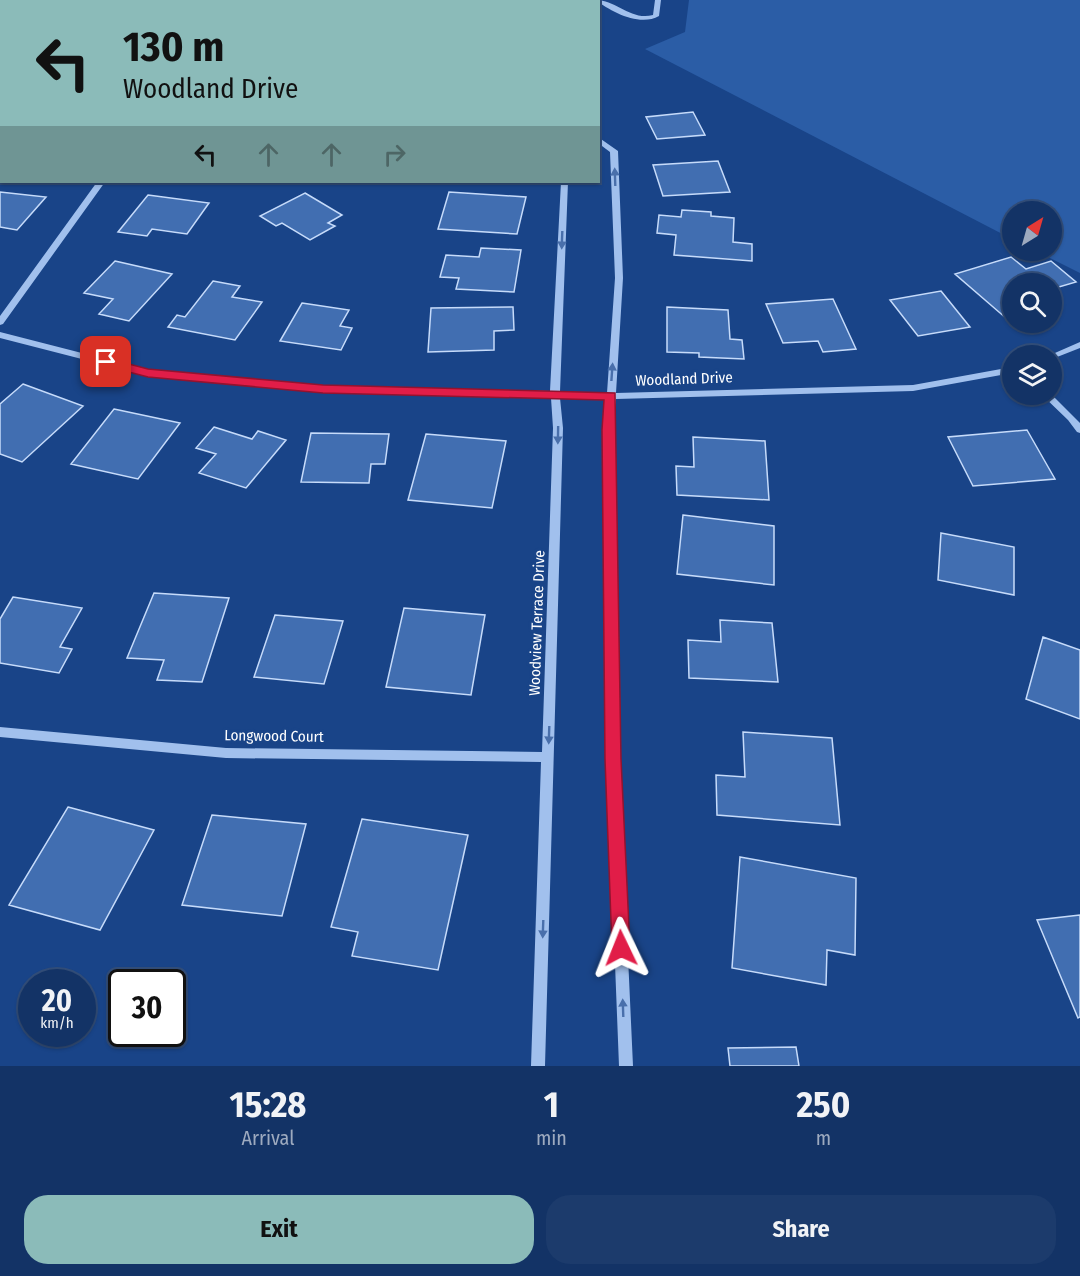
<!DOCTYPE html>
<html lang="en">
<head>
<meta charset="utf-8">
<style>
	:root { --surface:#133366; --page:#1c3b6c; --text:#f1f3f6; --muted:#9daabf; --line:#324e7a; --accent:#8bbbb9 }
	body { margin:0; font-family:"Fira Sans Condensed",sans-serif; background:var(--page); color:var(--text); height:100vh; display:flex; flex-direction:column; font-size:22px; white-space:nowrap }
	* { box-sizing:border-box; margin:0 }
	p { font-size:20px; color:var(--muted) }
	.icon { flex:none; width:33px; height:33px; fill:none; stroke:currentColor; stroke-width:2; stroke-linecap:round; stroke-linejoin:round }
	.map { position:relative; height:1066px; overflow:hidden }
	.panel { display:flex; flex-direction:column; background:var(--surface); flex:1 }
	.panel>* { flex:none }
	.banner { position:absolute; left:0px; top:0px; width:600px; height:183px; box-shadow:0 2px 4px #0004,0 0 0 2px var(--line); background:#8bbbb9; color:#111; overflow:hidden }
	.needle { width:39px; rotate:37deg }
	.tools { position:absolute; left:1002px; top:201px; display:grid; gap:12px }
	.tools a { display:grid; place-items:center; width:60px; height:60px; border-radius:50%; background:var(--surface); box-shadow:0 2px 4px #0004,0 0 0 2px var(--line); font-size:30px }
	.speed { position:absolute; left:18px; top:969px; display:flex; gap:12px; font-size:30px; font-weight:700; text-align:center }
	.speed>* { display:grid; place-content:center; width:78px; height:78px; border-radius:50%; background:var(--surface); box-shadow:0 2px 4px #0004,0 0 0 2px var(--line); line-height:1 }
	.speed small { font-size:15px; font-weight:400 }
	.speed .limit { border:3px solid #111; border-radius:9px; background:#fff; color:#111 }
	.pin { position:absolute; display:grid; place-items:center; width:51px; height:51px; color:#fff; margin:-26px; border-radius:12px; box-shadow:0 3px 9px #0006 }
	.me { position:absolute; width:66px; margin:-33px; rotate:358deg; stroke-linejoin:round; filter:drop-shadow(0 0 4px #0008) }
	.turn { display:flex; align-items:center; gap:21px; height:126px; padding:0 24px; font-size:27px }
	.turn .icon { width:78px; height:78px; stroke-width:2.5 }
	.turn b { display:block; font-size:42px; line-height:51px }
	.lanes { display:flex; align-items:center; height:57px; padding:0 24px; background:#0003; justify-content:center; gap:30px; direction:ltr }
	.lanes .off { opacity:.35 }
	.eta { display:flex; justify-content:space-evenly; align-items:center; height:102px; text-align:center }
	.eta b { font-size:36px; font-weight:700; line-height:42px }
	.button { display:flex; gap:12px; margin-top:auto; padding:12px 24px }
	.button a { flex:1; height:69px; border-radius:24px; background:var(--accent); color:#111; font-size:24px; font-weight:700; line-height:69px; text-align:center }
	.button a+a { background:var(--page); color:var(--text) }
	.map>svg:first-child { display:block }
	.green { fill:#2b5da6 }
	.building { fill:#416eb1; stroke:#c6dbfa; stroke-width:1.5 }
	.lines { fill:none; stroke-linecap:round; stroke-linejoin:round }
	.minor { fill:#a1c0ed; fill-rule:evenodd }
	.major { fill:#e7efff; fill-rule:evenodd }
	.oneway { fill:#496fab }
	.route { fill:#e11d48; stroke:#92132f; stroke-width:1.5 }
	.labels { text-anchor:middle; stroke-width:6; stroke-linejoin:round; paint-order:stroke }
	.street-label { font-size:15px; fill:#fff; stroke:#194488 }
</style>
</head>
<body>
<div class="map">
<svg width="1080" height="1066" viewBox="0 0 1080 1066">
	<rect width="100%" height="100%" fill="#194488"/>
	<path class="green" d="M689,0H1080V273L1036,251L1052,250V212H1012V239L645,49L685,32Z"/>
	<path class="building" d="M693,112L705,135L657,139L646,117Z
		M718,161L730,192L663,196L653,165Z
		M0,192L46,197L17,230L0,227Z
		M449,192L526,197L517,234L438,229Z
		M305,193L342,215L328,223L335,226L310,240L282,223L276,226L260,216Z
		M148,195L209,203L187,234L152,229L147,236L118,232Z
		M682,210L711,212V216L734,218L733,242L752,244V261L674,255L676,235L657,233L659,215L681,217Z
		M481,248L521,250L514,292L456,289L459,278L440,277L446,255L479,257Z
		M1011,257L1026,269L1051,261L1076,282L1052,289V284H1012V317L1007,319L955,274Z
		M115,261L172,274L129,321L99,314L113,299L84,293Z
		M213,281L240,286L232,297L262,302L235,340L168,327L177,315L185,317Z
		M941,291L970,327L918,336L890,300Z
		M833,299L856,349L823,352L818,341L783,343L766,304Z
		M302,303L349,310L340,326L352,328L341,350L280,341Z
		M513,307L514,330L494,331V350L428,352L431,308Z
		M667,307L728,310L730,339L742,340L744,359L699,357V353L667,352Z
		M23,384L83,406L22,462L0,454V404Z
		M114,409L180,423L138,479L71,464Z
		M214,427L252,439L258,431L286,440L246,488L199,473L216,454L196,448Z
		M1027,430L1055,479L973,486L948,437Z
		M311,433L389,434L385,464H371L369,483L301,482Z
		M426,434L506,441L492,508L408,500Z
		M693,437L765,441L769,500L677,495L676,466L694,467Z
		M683,515L774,526V585L677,574Z
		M941,533L1014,547V595L938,580Z
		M154,593L229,598L202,682L157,680L164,660L127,658Z
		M13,597L82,608L60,647L72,649L59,673L0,663V619Z
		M404,608L485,615L471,695L386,687Z
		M275,615L343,621L324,684L254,677Z
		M720,620L772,623L778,682L689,678L688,640L721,642Z
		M1043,637L1080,650V719L1026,699Z
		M743,732L832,738L840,825L717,815L716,775L745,777Z
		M68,807L154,830L100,930L9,905Z
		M212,815L306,824L282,916L182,905Z
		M362,819L468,835L438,970L352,956L358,932L331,927Z
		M740,857L856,878L855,955L827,950L826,985L732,968Z
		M1080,915V1017L1078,1018L1037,920Z
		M796,1047L799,1066H730L728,1048Z"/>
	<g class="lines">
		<path class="minor" d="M221,0H227L220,2Z
			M596,0C616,0 631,21 653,15L655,0H661L659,16C640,27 611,12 596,0Z
			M598,137L618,151L623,278L616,393L913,385L1012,367V373L913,391L616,399L614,430L619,759L633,1066H619L607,759L604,430L606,399L560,398L563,428L545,1066H531L541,762L226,758L0,737V727L226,748L542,752L553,428L551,398L323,392L148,376L0,338V332L148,370L323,386L550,391L561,182H568L560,392L607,393L615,278L610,152L598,143Z
			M97,182H105L3,324L0,325V316Z
			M1080,342V348L1052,359V356H1048Z
			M1041,394H1051L1080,423V433L1077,432L1068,420Z"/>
		<path class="major" d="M22,0H30L21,2Z
			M59,0H67L58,2Z
			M2,24V30L0,31V25Z
			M2,67V75H0V68Z"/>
	</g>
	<defs><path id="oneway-solid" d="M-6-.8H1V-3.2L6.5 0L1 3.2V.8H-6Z" transform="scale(1.5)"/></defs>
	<g class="oneway">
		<use href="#oneway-solid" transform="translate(615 177) rotate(-92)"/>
		<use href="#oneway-solid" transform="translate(562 240) rotate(92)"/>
		<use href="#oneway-solid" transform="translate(612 372) rotate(-86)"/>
		<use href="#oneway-solid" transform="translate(558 435) rotate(91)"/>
		<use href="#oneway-solid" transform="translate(549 735) rotate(92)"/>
		<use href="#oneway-solid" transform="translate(543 929) rotate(92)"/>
		<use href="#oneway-solid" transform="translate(623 1008) rotate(-92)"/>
	</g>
	<path class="route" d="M106,358L148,369L323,385L615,393L621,759L630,948L627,954L621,957L614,954L612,948L605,759L602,430L604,400L323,393L148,377L102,365L100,362Z"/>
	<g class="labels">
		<g class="street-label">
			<text transform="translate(684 379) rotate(-2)" y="5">Woodland Drive</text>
			<text transform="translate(537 623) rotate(-88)" y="5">Woodview Terrace Drive</text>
			<text transform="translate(274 736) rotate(1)" y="5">Longwood Court</text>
		</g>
	</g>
</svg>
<div class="tools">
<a><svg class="needle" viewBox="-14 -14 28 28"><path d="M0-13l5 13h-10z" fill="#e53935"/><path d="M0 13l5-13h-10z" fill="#9daabf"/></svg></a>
<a><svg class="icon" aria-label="search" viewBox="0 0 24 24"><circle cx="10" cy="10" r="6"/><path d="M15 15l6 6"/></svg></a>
<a><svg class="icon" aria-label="layers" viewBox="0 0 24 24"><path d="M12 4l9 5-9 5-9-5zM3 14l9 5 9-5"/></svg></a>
</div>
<div class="speed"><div>20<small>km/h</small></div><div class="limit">30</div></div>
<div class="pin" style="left:106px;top:362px;background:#d93025"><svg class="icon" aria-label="arrive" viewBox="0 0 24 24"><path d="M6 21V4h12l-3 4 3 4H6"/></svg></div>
<svg class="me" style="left:621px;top:948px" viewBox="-20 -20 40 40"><path d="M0-17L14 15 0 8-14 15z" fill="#e11d48" stroke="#fff" stroke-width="4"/></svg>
<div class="banner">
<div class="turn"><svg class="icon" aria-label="left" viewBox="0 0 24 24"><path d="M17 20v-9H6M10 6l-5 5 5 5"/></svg><div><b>130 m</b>Woodland Drive</div></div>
<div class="lanes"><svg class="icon" aria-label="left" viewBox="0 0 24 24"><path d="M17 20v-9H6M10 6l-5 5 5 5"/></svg><svg class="icon off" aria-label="ahead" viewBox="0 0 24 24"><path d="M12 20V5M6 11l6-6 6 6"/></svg><svg class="icon off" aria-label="ahead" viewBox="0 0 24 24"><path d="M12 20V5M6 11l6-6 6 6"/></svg><svg class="icon off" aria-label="right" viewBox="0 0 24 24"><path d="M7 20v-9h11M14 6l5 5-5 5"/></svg></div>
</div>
</div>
<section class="panel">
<div class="eta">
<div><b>15:28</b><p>Arrival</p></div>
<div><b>1</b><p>min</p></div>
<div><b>250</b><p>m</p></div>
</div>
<div class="button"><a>Exit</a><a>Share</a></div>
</section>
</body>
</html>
